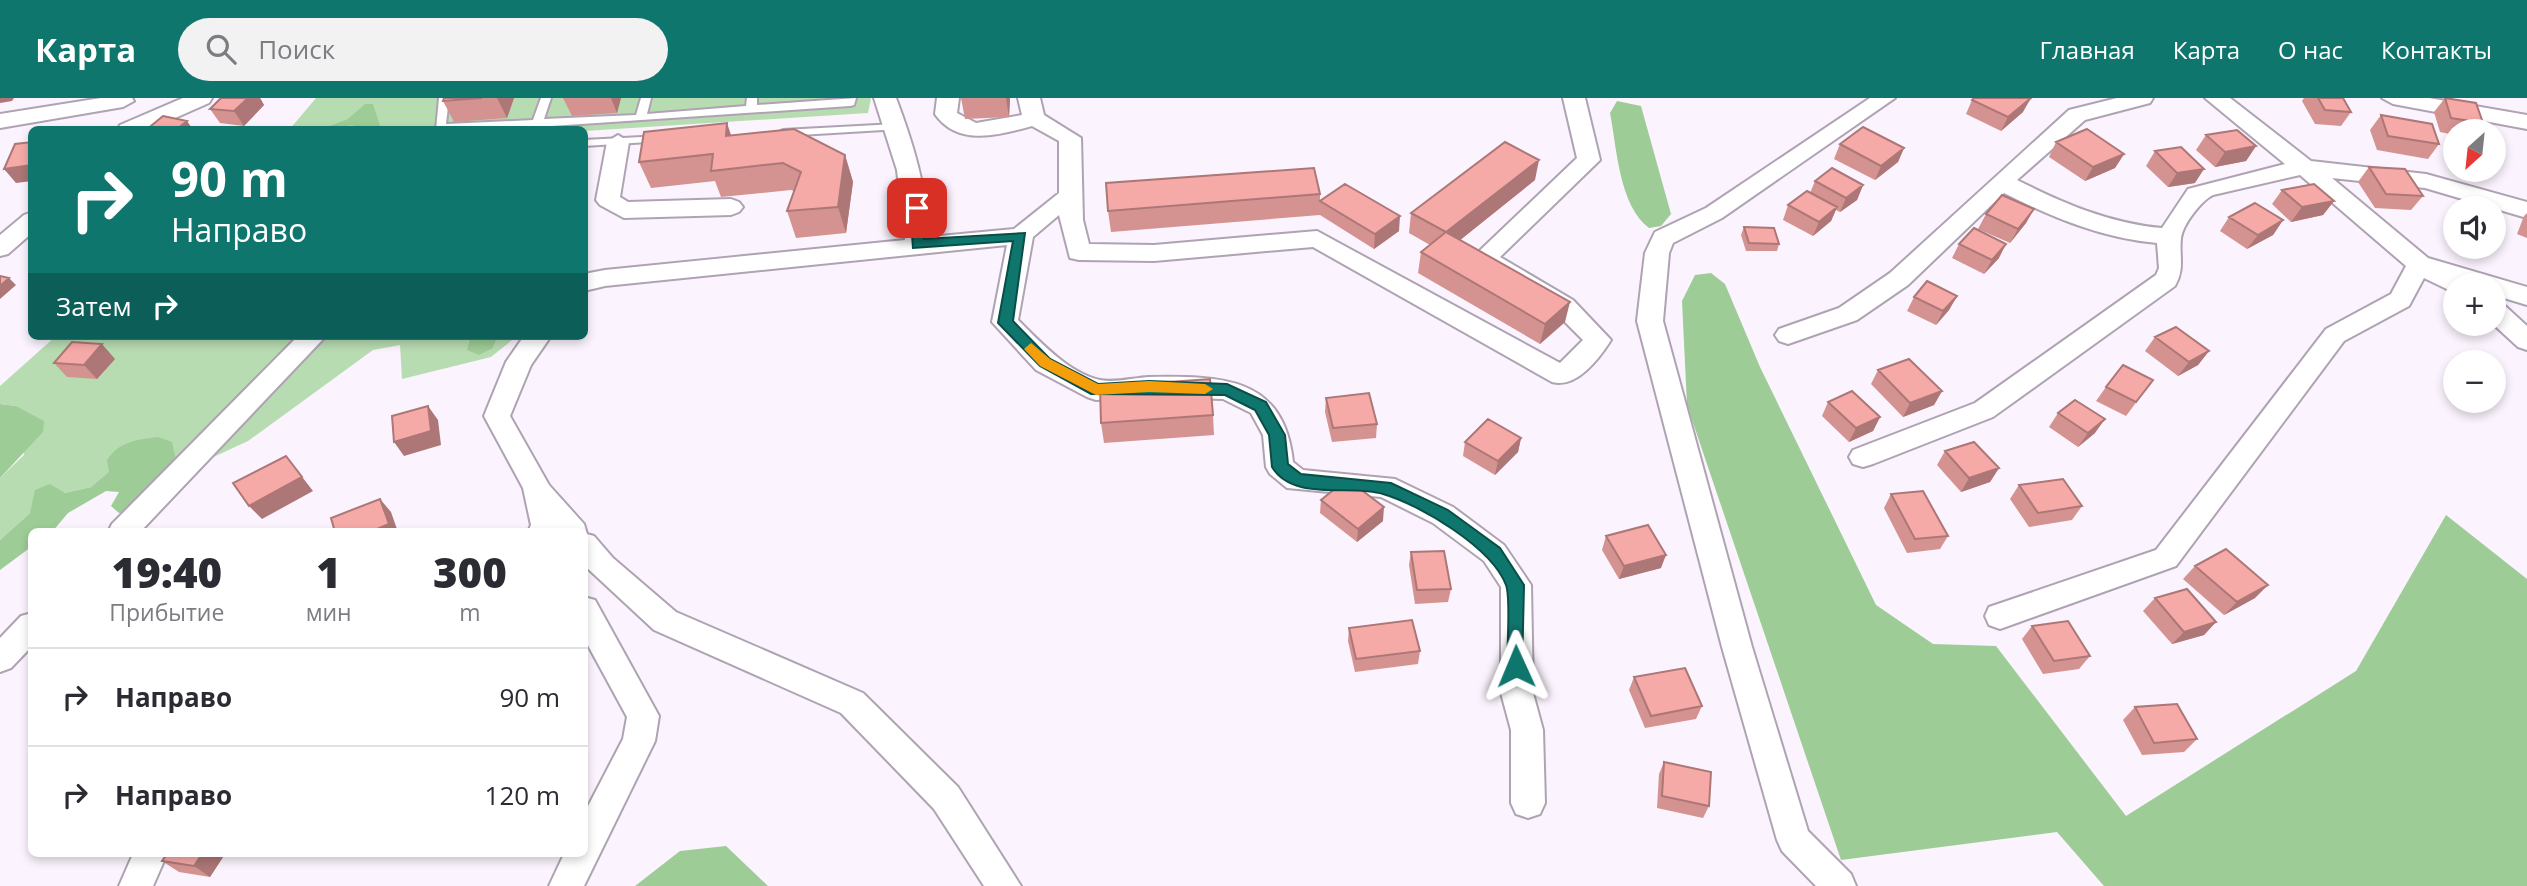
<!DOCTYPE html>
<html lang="ru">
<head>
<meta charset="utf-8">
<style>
	:root { --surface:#fff; --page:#f2f2f3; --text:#2b2b33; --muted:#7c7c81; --line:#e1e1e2; --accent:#0f766e }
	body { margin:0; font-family:"Open Sans",sans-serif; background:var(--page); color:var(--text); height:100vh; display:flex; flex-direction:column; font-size:26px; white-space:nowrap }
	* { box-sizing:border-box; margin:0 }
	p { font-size:23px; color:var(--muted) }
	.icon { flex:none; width:38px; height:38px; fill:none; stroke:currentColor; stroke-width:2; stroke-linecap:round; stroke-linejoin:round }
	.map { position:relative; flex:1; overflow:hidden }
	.sheet { position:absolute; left:28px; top:430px; width:560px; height:329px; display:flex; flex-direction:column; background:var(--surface); border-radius:10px; box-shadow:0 4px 10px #0003 }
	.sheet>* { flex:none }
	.hud { position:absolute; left:28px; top:28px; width:560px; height:214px; border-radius:10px; box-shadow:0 4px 10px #0003; background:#0f766e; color:#fff; overflow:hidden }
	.needle { width:46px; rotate:207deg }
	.fabs { position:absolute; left:2443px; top:21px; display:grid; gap:14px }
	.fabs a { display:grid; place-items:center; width:63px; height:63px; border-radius:50%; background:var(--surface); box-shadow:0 4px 10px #0003; font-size:35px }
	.pin { position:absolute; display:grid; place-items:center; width:60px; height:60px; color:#fff; margin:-30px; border-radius:14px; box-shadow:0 4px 10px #0006 }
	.me { position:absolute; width:77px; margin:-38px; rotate:359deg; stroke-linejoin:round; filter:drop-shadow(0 0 5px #0008) }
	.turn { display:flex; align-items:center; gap:24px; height:147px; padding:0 28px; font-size:32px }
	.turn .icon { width:91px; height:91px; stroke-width:2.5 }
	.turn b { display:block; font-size:49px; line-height:60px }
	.then { display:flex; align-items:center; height:66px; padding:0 28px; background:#0003; gap:14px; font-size:26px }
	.eta { display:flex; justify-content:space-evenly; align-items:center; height:119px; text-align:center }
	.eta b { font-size:42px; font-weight:800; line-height:49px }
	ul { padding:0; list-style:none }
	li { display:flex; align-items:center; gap:21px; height:98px; padding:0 28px; border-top:2px solid var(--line) }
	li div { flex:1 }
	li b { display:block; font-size:26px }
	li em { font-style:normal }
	header { display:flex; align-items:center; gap:42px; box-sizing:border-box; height:98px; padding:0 35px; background:var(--accent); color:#fff }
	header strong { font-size:33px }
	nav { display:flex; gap:38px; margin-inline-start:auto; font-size:24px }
	.search { width:490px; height:63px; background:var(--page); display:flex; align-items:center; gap:18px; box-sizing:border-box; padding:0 24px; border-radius:38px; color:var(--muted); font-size:26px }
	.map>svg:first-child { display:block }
	.green { fill:#b8dcb2 }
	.forest { fill:#9ecc96 }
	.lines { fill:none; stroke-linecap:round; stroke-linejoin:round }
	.lane-casing { stroke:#afa3b3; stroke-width:4 }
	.street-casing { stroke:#afa3b3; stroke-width:4 }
	.lane { fill:#fff; fill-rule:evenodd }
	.street { fill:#fff; fill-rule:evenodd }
	.wall { fill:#d49290 }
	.shaded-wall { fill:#ac7776 }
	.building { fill:#f6aaa8; stroke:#ac7776; stroke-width:2 }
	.route { fill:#0f766e; stroke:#0a4d48; stroke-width:2 }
	.slow { fill:#f59e0b }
</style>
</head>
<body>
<header>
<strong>Карта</strong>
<div class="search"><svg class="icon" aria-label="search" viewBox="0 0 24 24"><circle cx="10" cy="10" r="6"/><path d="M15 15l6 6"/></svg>Поиск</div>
<nav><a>Главная</a><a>Карта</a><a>О нас</a><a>Контакты</a></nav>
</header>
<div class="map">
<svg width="2527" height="788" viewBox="0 0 2527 788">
	<rect width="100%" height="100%" fill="#fbf3fd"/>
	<path class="green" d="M316,0H871L868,15L585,33L289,32Z
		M56,238H471L468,241L493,250L498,238H517L491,259L402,281L400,247L373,252L248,343L179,375L110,374L91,389L65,395L30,415L0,442V380L24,357L16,308L0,306V288Z"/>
	<path class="forest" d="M1617,3L1641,8L1671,116L1661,128L1649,130C1619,107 1617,51 1610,15Z
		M365,6H373L380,28L378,31H356L353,27L322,31L348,21Z
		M1711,175L1725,186L1760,269L1876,507L1933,546L1996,548L2126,718L2356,573L2446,417L2527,481V788H2104L2057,734L1841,762L1687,307L1682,203L1695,177Z
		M471,238H498L493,250L479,257L467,252Z
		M0,306L16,308L44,323L43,334L0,380Z
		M158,339L172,344L179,375L136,412L119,415L111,408L119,394L106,393L68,415L52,434H32L31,449L0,472V442L30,415L35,392L50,386L65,395L91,389L109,374L107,362C120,343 136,342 158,339Z
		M726,748L768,788H635L680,753Z"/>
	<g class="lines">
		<g class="lane-casing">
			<path id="lane" d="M439,0H449L446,26L533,22L541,0H551L544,21L636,17L641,0H651L647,16L746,8L747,0H757V7L856,0L854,7L850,8L537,29L436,32Z
				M896,26L902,29L900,31L783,38L777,35L783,32Z
				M661,38L667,41L665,43L584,48V42Z"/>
		</g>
		<g class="street-casing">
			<path id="street" d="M101,0H132L134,3L123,9L0,30V16Z
				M183,0H212L209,5L148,32H117L120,27Z
				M874,0H896C913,45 927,91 929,139L1014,131L1059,95V43L1032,28C999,37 958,49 935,16L937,0H959L957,15L976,25L1022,17L1018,0H1040L1044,17L1081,40L1083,122L1089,146L1154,147L1317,133L1560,265L1583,242L1555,214L1475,166L1472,160L1577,60L1563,0H1585L1600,62L1500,159L1573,202L1611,242C1599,261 1576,291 1552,284L1313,149L1154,163L1079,162L1070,160L1059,117L1033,139L1018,222C1039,243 1070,276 1100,282C1114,285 1133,280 1148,279C1220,278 1284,277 1293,364L1303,372L1395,381L1453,409L1504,447L1531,487L1533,595L1543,632L1545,705L1540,716L1528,720L1516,716L1511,705V632L1501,595V489L1484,463L1433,425L1381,399L1287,390L1270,376L1266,369L1263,337L1251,315L1223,301L1149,299L1096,302L1087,299L1036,272L992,224L1007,147L605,188L584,193V176L605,172L905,142L897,72Z
				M1870,0H1895L1722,120L1673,145L1669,155L1663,223L1752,549L1808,733L1851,776L1856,788H1816L1782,753L1777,742L1722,549L1637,223L1645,155L1655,134L1706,110Z
				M2117,0H2153L2150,5L2085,22L2017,82C2065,106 2109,125 2162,130L2188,91L2285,66L2205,0H2230L2311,63L2426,76L2527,104V120L2425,90L2332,80L2428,160L2527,189V207L2494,197V187H2455V195L2424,180L2409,208L2344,243L2176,468L2000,531L1989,527L1985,518L1989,509L2156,452L2326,231L2391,196L2406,168L2300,77L2213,97C2201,103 2183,126 2181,140C2179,159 2185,170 2175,188L1993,319L1873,366L1863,369L1853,366L1849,359L1853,352L1975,305L2156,177L2159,170L2157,145C2102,140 2054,120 2004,95L1908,187L1857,222L1788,246L1779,243L1775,237L1779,231L1839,210L1890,175L2069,12Z
				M2382,0H2429L2527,17V31L2393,6Z
				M618,37L629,44L620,99L628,104L731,101L739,104L743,109L739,114L731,117L624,120L600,107L596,102L607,44Z
				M32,114V135L8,156L0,158V137L24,117Z
				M2494,203L2503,206L2527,228V252L2518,249L2493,226Z
				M298,238H326L140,434H108L112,426Z
				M524,238H551L531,267L510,318L549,387L584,426L587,436L594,438L613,460L676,514L863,595L958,689L1021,788H984L934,711L841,615L654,532L584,467V434H528L531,427L523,390L484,318L506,264Z
				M584,499L595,502L659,618L655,643L584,788H549L564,756H584V716L623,641L627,619L584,540Z
				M32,515V548L11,570L0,574V540L21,518Z
				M133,756H167L153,788H119Z"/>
		</g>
		<use href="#lane" class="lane"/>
		<use href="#street" class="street"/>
	</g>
	<path class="wall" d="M221,0H260L264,7L244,28L220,25L210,11Z
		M444,0H514L507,20L454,24L443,3Z
		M563,0H621L617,15L572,18Z
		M961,0H1010L1009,19L965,21Z
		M2304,0H2343L2351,14L2341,28L2315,26L2302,3Z
		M2445,0H2448L2483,25L2476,33H2455V37L2440,34L2434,14Z
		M1972,2L2023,14L2001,33L1966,16Z
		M2381,17L2439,46L2428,61L2377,52L2370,32Z
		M2206,37L2256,48L2246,63L2215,69L2196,52Z
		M731,38L845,57L853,84L846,135L796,140L787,113L794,93L791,92L721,99L715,83L651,90L639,64Z
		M2056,44L2124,56L2115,70L2085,83L2049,59Z
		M1840,46L1904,50L1898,64L1875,82L1834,61Z
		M2155,53L2195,85L2168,89L2146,68Z
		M2369,69L2423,98L2411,112L2375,110L2358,84Z
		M1535,82L1460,142L1565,224L1540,246L1418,175L1421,154L1430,147L1409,135L1411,115Z
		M1815,83L1863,87L1857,102L1840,114L1836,112L1831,123L1813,138L1783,122L1788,107L1810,95Z
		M2282,92L2334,103L2323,117L2291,124L2272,106Z
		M1320,96V103L1399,133L1374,151L1320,117L1111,134L1108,113Z
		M2034,111L2026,125L2010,145L1978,131L1986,116Z
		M2527,115V140L2517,136L2524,118Z
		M2229,119L2283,122L2273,137L2247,151L2220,133Z
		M1744,129L1779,146L1777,153H1746L1741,137Z
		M1959,146L1999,160L1984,176L1952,160Z
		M1957,198L1949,212L1936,227L1907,213L1914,199Z
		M2155,239L2209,253L2198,267L2178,278L2145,253Z
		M115,261L97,281L67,279L54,265Z
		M1878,272L1942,293L1934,307L1903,319L1871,286Z
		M2153,282L2126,318L2096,303L2106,289Z
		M1326,300L1377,326L1376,340L1332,344L1325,314Z
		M1828,304L1880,319L1873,333L1849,344L1822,318Z
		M2058,315L2095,335L2078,349L2049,329Z
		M1213,317L1214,337L1104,345L1101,325Z
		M1521,340L1518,354L1495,377L1463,358L1465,344Z
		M1945,353L1999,370L1990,384L1961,394L1937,367Z
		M2019,387L2082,408L2072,422L2029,429L2010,401Z
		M1891,396L1948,438L1940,451L1907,455L1884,410Z
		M1321,402L1383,423L1357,444L1320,415Z
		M1606,438L1661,470L1619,481L1602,452Z
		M1411,454L1451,491L1448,504L1415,506L1409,467Z
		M2195,468L2255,500L2224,517L2183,481Z
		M2155,500L2216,524L2204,537L2172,546L2143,513Z
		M2032,528L2090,558L2079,571L2043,576L2022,541Z
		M1349,530L1420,553L1418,566L1355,574L1348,543Z
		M1634,579L1702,608L1696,621L1645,630L1629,592Z
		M2135,609L2197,641L2184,654L2142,657L2123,622Z
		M1664,664L1709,708L1703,720L1657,710L1659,676Z
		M225,756L210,779L179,774L162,763Z"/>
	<path class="shaded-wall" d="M0,0H14L12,3L0,5Z
		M248,0H260L264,7L244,28L234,13Z
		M497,0H514L507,20Z
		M611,0H621L617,15Z
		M1006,0H1010L1009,19Z
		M2031,0L2023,14L2001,33L2008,19Z
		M187,23L193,32H176Z
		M727,25L736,52L726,38Z
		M2256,48L2246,63L2215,69L2225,54Z
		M1904,50L1898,64L1875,82L1881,68Z
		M2124,56L2115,70L2085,83L2093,69Z
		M845,57L853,84L846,135L838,109Z
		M1539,62L1535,82L1444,155L1446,134Z
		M32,67V83L16,85L4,71Z
		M2204,71L2195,85L2168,89L2177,75Z
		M1863,87L1857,102L1840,114L1846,100Z
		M2334,103L2323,117L2291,124L2302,109Z
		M1837,109L1831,123L1813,138L1819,124Z
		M2034,111L2026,125L2010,145L2018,131Z
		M1400,118L1399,133L1374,151L1375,136Z
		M2283,122L2273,137L2247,151L2258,137Z
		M2006,146L1999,160L1984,176L1992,162Z
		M9,180L16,187L0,201V188Z
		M1957,198L1949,212L1936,227L1943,213Z
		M1570,204L1565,224L1540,246L1545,226Z
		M102,246L115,261L97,281L84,267Z
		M2209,253L2198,267L2178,278L2189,264Z
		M1942,293L1934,307L1903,319L1910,305Z
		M428,308L438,322L441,347L404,358L394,344Z
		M1880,319L1873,333L1849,344L1856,330Z
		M2105,321L2095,335L2078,349L2088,335Z
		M1521,340L1518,354L1495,377L1498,363Z
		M286,358L313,393L262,421L249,408Z
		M1999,370L1990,384L1961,394L1969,380Z
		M380,401L391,414L398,434H370Z
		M1384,409L1383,423L1357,444L1358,431Z
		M1666,457L1661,470L1619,481L1624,468Z
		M2268,487L2255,500L2224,517L2237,504Z
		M2216,524L2204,537L2172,546L2184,534Z
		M202,756H225L210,779L194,768Z"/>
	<path class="building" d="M221,0H248L234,13L210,11Z
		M444,0H482L443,3Z
		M1974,0H2031L2008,19L1972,2Z
		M2318,0H2343L2351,14L2325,12Z
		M2445,0L2476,5L2483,25L2451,20Z
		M2381,17L2432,26L2439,46L2388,38Z
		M163,18L187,23L176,32H146Z
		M727,25L726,38L794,31L845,57L838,109L787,113L801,74L783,65L711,73L713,56L639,64L644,34Z
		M1863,29L1904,50L1881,68L1840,46Z
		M2087,31L2124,56L2093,69L2056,44Z
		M2237,32L2256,48L2225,54L2206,37Z
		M32,44V67L4,71L15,46Z
		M1505,44L1539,62L1446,134L1570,204L1545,226L1421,154L1446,134L1411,115Z
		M2181,49L2204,71L2177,75L2155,53Z
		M2369,69L2405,71L2423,98L2386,96Z
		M1314,70L1320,96L1108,113L1106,85Z
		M1832,70L1863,87L1846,100L1815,83Z
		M1345,86L1400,118L1375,136L1320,103Z
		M2314,86L2334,103L2302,109L2282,92Z
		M1807,93L1837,109L1819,124L1788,107Z
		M2002,97L2034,111L2018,131L1986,116Z
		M2255,105L2283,122L2258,137L2229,119Z
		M1744,129L1774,130L1779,146L1749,145Z
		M1974,130L2006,146L1992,162L1959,146Z
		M0,178L9,180L0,188Z
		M1927,183L1957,198L1943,213L1914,199Z
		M2176,229L2209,253L2189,264L2155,239Z
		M72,244L102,246L84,267L54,265Z
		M1909,261L1942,293L1910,305L1878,272Z
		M2123,267L2153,282L2136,304L2106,289Z
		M1210,281L1213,317L1101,325L1100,289Z
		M1852,293L1880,319L1856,330L1828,304Z
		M1369,295L1377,326L1333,330L1326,300Z
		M2075,302L2105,321L2088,335L2058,315Z
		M428,308L431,333L394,344L392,318Z
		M1488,321L1521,340L1498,363L1465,344Z
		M1974,344L1999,370L1969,380L1945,353Z
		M286,358L302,379L249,408L233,385Z
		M1347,381L1384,409L1358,431L1321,402Z
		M2063,381L2082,408L2038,415L2019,387Z
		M1923,393L1948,438L1915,441L1891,396Z
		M380,401L389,426L370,434H335L331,420Z
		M1648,427L1666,457L1624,468L1606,438Z
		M2226,451L2268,487L2237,504L2195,468Z
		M1444,453L1451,491L1417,492L1411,454Z
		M2187,491L2216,524L2184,534L2155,500Z
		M1412,522L1420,553L1356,561L1349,530Z
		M2068,523L2090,558L2054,563L2032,528Z
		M1685,570L1702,608L1651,618L1634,579Z
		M2177,606L2197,641L2154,645L2135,609Z
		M1664,664L1711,674L1709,708L1662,698Z
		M167,756H202L194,768L162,763Z"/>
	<path class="route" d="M917,106L924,110V141L1025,135L1013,223L1050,261L1098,286L1149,283L1227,286L1266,304L1285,337L1288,366L1301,376L1391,385L1448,412L1500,450L1524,487L1522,573L1516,575L1507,568C1507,551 1511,500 1506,487C1492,450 1421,407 1383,396C1351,386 1293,404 1272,369L1269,337L1255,312L1225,297L1091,296L1040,268L998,225L1013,143L913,150L910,110Z"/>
	<path class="slow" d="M1031,245L1050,261L1098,286L1149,283L1205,286L1213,291L1205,296L1149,294L1096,297L1040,268L1024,251Z"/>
</svg>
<div class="fabs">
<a><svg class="needle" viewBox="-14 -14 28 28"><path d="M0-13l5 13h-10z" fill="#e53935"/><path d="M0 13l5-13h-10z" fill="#7c7c81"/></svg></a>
<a><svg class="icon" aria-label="sound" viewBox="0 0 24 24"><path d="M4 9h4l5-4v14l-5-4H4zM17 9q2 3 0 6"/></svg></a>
<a>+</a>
<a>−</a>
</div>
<div class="pin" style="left:917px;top:110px;background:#d93025"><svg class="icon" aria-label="arrive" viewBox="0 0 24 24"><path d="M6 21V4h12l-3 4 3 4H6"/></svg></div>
<svg class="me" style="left:1516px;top:568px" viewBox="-20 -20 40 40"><path d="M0-17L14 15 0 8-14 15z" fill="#0f766e" stroke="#fff" stroke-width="4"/></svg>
<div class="hud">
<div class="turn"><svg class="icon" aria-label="right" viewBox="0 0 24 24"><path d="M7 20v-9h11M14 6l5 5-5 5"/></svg><div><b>90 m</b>Направо</div></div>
<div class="then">Затем<svg class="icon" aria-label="right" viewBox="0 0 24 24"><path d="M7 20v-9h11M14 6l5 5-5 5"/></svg></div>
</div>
<section class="sheet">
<div class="eta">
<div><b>19:40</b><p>Прибытие</p></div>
<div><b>1</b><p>мин</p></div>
<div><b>300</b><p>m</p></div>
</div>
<ul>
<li><svg class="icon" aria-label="right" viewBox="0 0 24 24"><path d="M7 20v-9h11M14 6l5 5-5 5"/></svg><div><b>Направо</b></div><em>90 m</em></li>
<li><svg class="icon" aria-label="right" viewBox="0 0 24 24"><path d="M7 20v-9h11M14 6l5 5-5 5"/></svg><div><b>Направо</b></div><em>120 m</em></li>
</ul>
</section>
</div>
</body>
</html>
